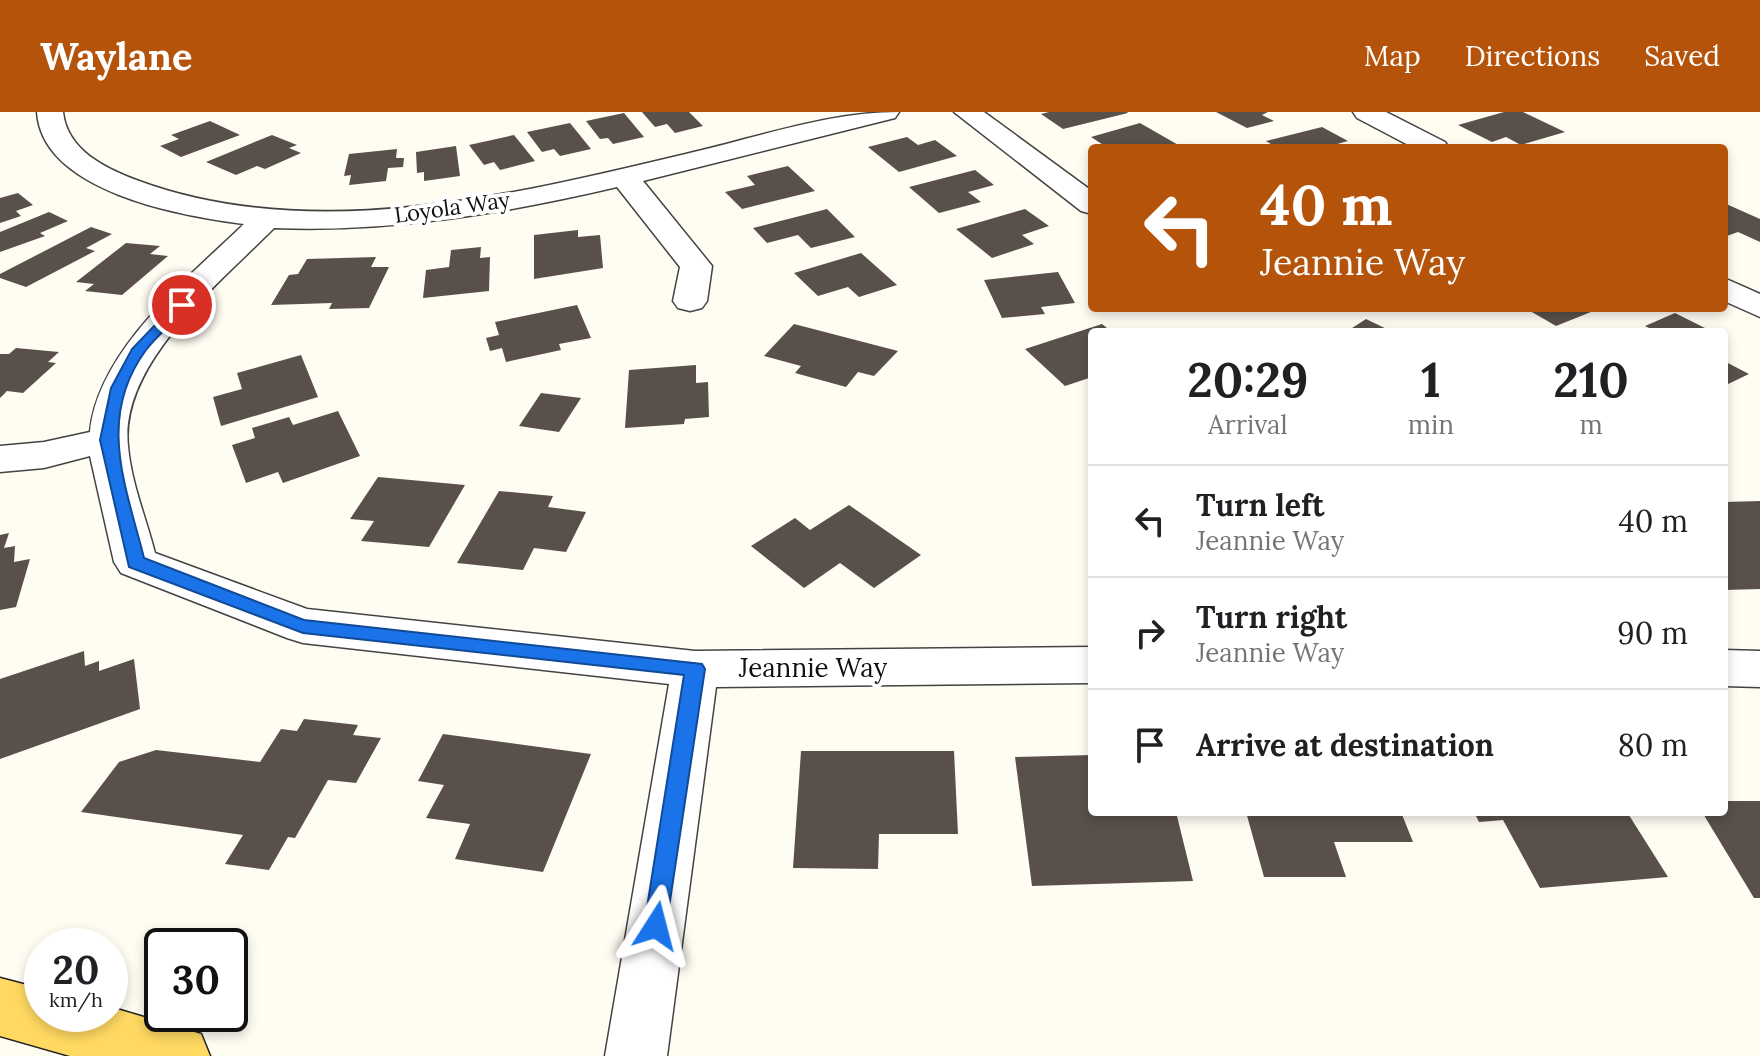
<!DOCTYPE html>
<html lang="en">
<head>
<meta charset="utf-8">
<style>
	:root { --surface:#fff; --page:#f6f6f6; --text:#202124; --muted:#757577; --line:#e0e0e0; --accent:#b45309 }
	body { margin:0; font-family:Lora,serif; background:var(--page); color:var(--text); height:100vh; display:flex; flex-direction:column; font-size:30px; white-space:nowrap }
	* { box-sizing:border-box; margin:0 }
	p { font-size:26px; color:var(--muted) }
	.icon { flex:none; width:44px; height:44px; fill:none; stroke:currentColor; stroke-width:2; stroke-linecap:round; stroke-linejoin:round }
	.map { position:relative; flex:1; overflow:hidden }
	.side { position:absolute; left:1088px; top:216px; width:640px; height:488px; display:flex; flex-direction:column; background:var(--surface); border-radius:8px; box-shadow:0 4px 12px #0003 }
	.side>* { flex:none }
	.hud { position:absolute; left:1088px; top:32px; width:640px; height:168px; border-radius:8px; box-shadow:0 4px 12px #0003; background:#b45309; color:#fff; overflow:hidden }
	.speed { position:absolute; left:24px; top:816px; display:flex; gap:16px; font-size:40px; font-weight:700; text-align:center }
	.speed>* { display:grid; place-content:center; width:104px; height:104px; border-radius:50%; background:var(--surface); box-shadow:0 4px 12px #0003; line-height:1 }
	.speed small { font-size:20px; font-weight:400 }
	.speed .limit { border:4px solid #111; border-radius:12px; background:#fff; color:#111 }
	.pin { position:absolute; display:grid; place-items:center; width:68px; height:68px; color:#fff; margin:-34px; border:4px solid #fff; border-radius:50%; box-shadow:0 2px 8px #0007 }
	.me { position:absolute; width:88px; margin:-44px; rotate:9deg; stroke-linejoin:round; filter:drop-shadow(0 0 6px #0008) }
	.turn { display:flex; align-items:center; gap:28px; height:168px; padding:0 40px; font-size:36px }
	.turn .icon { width:104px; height:104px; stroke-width:2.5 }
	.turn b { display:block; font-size:56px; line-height:68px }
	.eta { display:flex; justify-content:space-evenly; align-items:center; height:136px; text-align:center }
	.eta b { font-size:48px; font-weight:800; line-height:56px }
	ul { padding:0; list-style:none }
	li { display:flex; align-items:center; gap:24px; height:112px; padding:0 40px; border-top:2px solid var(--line) }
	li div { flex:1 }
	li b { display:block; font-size:30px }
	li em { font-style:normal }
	header { display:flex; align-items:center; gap:48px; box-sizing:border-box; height:112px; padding:0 40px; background:var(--accent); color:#fff }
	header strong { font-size:38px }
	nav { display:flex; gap:44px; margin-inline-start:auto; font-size:28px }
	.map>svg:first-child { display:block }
	.building { fill:#5a504b }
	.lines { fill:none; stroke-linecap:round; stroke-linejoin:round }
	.minor-casing { stroke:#434343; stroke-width:3 }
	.major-casing { stroke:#212121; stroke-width:3 }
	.minor { fill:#fff; fill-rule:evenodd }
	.major { fill:#ffd962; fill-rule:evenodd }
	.route { fill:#1a73e8; stroke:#114b97; stroke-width:2 }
	.labels { text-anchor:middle; stroke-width:8; stroke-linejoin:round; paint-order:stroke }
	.far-street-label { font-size:22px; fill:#101010; stroke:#fff }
	.street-label { font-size:26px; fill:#101010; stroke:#fff }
</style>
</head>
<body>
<header>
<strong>Waylane</strong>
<nav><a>Map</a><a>Directions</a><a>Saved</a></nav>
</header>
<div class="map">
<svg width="1760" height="944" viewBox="0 0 1760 944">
	<rect width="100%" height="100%" fill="#fffcf2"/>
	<path class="building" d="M642,0H689L703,14L675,21L667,12L655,15Z
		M1049,0H1127L1128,1L1063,17L1041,2Z
		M1216,0H1268L1262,3L1274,9L1247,16Z
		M1504,0H1523L1565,20L1521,33L1506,25L1492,30L1458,13Z
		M624,1L644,25L613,32L608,26L600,27L586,9Z
		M210,9L240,23L181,45L160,34L179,27L171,23Z
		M570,11L591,37L560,44L554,37L542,40L527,20Z
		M1140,11L1180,34L1108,36L1091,25Z
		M1322,15L1348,29L1330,34L1333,36H1277L1266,29Z
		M272,23L297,33L289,36L301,41L265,57L257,54L236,63L206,50Z
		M514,23L535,49L500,58L494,50L484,53L469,33Z
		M907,25L918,33L935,28L957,44L899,60L868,35Z
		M456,34L460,64L424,69V60L417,61L416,40Z
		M397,37L396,46H404L403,55L388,56L386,69L349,73L351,63L344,64L349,42Z
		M788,54L815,79L742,97L725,80L755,73L747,64Z
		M975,58L994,73L968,80L981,90L939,101L909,75Z
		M18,81L33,93L16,99L21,104L0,111V86Z
		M1724,91L1760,107V130L1738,120L1724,125Z
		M827,97L855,125L811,136L798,123L767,131L753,116Z
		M1025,97L1049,114L1022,123L1034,132L992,146L956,117Z
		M49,100L68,109L40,121L45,124L0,140V120Z
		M91,115L112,122L86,136L95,139L26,175L0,166V162Z
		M578,118V125L600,123L603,156L534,167V123Z
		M126,131L160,134L150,142L168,144L122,183L85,179L94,172L76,170Z
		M481,135L480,146L490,145L489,179L423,186L426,158L449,155L451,138Z
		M861,141L897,173L859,185L848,175L818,184L794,161Z
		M376,145L371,155H389L369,196L329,197L332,191L271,193L289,163L298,162L307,147Z
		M1058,160L1075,191L1041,195L1045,202L1002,206L984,168Z
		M577,193L591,226L559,232L561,238L506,250L502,236L490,239L486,226L499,223L495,210Z
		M1525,196H1601L1556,214Z
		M1675,201L1713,220H1657L1645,214Z
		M1366,207L1393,220H1346Z
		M794,212L898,239L874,264L858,260L846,275L795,261L801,254L764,244Z
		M1102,212L1112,220H1092V265L1065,274L1025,237Z
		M16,236L59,240L48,250L56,251L23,281L7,279L0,286V242H9Z
		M301,243L318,285L221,314L213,285L242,277L237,261Z
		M1724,249L1749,262L1724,274Z
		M696,253V271L708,270L709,305L685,307L684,312L625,316L629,258Z
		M541,281L581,286L559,320L519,314Z
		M338,299L360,344L283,371L278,360L246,371L232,333L255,326L252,316L289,305L293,313Z
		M378,365L465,373L429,435L361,429L374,409L350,407Z
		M499,379L553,384L548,395L586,400L566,440L534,436L523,458L457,451Z
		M1760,389V477L1724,478V390Z
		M849,393L921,443L874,476L840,451L804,476L751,434L795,406L810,418Z
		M9,421L4,436L15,434L14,450L30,447L16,495L0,498V423Z
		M84,539L85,554L99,549V559L134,547L140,597L0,647V567Z
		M304,607L358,613L353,623L381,626L356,671L328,668L295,726L288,725L269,758L225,752L243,723L81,700L119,650L156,638L260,650L281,617L297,619Z
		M443,622L591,642L543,760L455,747L470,712L426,706L444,673L418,669Z
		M801,639H954L958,722H879L878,757L793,756Z
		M1092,643V700H1176L1193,769L1032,774L1015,645Z
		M1724,689H1760V786H1754L1702,700H1724Z
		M1246,700H1401L1413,730H1334L1346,765H1264Z
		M1474,700H1627L1668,765L1540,776L1503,708L1479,710Z"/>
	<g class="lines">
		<g class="minor-casing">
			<path id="minor" d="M37,0H63C67,39 107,57 139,69C316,134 522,81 698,39C765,23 830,0 899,0L895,6L643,69L712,154L707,189L702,196L690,199L678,196L673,189L680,155L617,75C506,101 389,121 274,116C222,169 119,251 128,334C131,370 146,406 155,441L307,497L695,539L1092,535V571L716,575L667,944H605L669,572L303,531L287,526L121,461L114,450L90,344L44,356L0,360V334L44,330L90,320C98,238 188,166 244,112C182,104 42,80 37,0Z
				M954,0H984L1092,79V102L1081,99Z
				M1353,0H1386L1445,30L1449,36H1414L1357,6Z
				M1724,166L1760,182V205L1724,189Z
				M1724,538L1760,539V575L1724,574Z"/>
		</g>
		<g class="major-casing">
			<path id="major" d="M0,866L42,877V902H110V895L201,922L210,944H70L0,924Z"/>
		</g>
		<use href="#minor" class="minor"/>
		<use href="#major" class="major"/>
	</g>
	<path class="route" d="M177,190L189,193C176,209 158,222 146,238C96,306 126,374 144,446L304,508L702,552L705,557L665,822L656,825L648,822L644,814L684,563L303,521L129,455L100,328L111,276L132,237Z"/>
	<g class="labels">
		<g class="far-street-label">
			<text transform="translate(452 95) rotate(-8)" y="8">Loyola Way</text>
		</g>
		<g class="street-label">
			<text x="813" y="565">Jeannie Way</text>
		</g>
	</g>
</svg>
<div class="speed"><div>20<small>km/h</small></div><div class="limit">30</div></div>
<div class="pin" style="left:182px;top:193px;background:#d93025"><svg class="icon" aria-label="arrive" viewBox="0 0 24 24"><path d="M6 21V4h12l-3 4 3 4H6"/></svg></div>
<svg class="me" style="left:656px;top:814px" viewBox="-20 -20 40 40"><path d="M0-17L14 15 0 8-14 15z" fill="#1a73e8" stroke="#fff" stroke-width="4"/></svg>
<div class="hud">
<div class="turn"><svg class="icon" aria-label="left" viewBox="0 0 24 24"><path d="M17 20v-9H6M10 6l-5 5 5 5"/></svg><div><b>40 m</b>Jeannie Way</div></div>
</div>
<section class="side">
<div class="eta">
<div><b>20:29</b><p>Arrival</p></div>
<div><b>1</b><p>min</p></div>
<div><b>210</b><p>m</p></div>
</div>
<ul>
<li><svg class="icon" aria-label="left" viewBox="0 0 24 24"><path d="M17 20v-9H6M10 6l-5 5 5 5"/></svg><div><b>Turn left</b><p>Jeannie Way</p></div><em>40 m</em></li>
<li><svg class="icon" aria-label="right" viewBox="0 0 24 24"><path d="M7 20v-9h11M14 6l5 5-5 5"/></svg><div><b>Turn right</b><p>Jeannie Way</p></div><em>90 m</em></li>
<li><svg class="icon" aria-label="arrive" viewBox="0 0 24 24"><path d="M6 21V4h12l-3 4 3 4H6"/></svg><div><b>Arrive at destination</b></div><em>80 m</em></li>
</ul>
</section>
</div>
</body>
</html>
